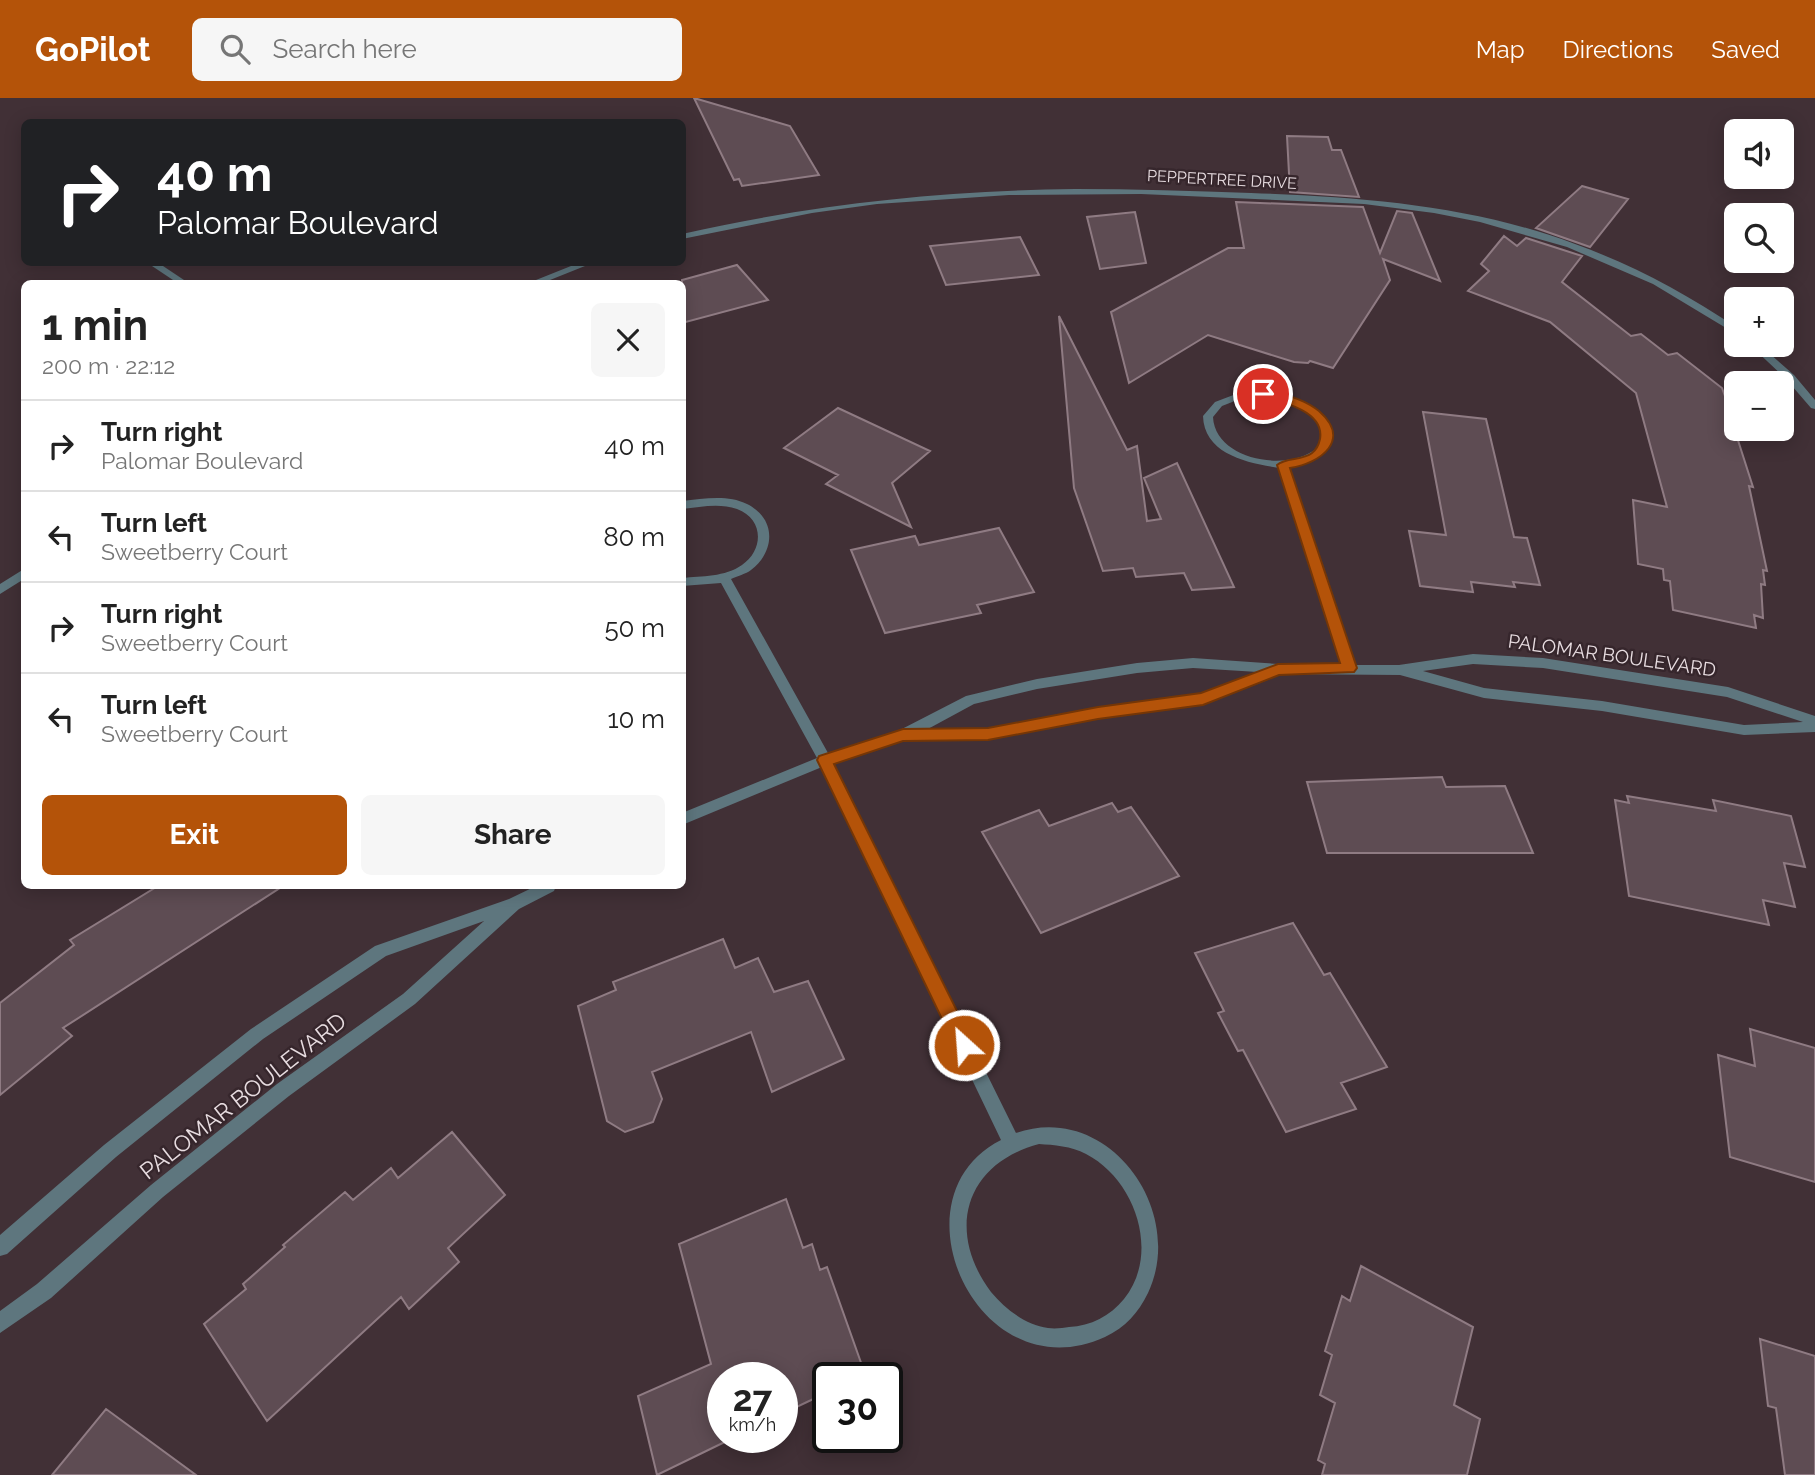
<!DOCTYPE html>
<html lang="en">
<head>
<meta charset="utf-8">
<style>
	:root { --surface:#fff; --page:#f6f6f6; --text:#222; --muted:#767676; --line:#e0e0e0; --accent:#b45309 }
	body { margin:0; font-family:Raleway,sans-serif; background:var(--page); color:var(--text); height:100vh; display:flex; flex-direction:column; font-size:26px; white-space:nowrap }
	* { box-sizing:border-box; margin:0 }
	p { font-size:23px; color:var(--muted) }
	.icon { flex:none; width:38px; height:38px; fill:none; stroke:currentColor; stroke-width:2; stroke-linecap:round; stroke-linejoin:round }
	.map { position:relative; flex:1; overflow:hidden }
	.side { position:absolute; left:21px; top:182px; width:665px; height:609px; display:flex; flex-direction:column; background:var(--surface); border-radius:10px; box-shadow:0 4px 18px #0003 }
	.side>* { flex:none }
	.top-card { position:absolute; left:21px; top:21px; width:665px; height:147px; border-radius:10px; box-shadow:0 4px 18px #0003; background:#202124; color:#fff; overflow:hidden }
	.fabs { position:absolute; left:1724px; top:21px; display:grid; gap:14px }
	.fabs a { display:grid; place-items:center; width:70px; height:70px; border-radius:10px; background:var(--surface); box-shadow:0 4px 18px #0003; font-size:35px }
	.speed { position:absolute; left:707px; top:1264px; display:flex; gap:14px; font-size:35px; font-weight:700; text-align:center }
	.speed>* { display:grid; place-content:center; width:91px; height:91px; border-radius:50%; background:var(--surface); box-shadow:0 4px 18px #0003; line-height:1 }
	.speed small { font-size:18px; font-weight:400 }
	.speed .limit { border:4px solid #111; border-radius:10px; background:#fff; color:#111 }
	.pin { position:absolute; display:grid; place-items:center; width:60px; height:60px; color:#fff; margin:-30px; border:4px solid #fff; border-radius:50%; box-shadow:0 2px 7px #0007 }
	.me { position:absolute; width:77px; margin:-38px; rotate:334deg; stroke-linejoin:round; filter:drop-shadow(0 0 5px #0008) }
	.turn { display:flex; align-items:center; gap:24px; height:147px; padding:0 21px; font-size:32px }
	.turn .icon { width:91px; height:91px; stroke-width:2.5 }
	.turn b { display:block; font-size:49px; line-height:60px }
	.round { display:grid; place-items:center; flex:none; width:74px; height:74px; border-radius:10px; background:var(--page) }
	.headline { display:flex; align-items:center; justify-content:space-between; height:119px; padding:0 21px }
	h1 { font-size:42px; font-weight:700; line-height:52px }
	.cta { display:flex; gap:14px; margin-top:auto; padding:14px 21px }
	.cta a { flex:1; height:80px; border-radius:10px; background:var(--accent); color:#fff; font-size:28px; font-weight:700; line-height:80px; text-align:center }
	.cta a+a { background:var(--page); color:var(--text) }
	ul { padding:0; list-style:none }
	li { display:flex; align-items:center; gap:21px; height:91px; padding:0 21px; border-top:2px solid var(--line) }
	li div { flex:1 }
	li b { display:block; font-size:26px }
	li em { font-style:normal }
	header { display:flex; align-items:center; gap:42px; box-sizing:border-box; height:98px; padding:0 35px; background:var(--accent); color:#fff }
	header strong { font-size:33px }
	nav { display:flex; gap:38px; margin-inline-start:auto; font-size:24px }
	.search { width:490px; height:63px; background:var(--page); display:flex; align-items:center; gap:18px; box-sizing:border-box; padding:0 24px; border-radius:10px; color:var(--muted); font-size:26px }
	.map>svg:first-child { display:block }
	.building { fill:#5e4c53; stroke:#8f7b83; stroke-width:2 }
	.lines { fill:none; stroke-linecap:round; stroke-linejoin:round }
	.minor { fill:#5e767e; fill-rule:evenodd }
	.route { fill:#b45309; stroke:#753606; stroke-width:2 }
	.labels { text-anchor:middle; stroke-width:5; stroke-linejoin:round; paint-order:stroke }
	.far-street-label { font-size:16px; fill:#e8dde1; stroke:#36262c }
	.street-label { font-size:19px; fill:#e8dde1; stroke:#36262c }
	.near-street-label { font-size:23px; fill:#e8dde1; stroke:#36262c }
</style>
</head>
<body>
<header>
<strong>GoPilot</strong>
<div class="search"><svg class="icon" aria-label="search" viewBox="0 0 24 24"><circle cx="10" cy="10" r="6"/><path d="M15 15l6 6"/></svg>Search here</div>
<nav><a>Map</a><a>Directions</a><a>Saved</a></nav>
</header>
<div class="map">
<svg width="1815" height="1377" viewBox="0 0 1815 1377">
	<rect width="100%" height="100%" fill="#413036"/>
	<path class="building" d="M694,0L790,28L819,77L742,88L739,81L734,82Z
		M1287,38L1328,39L1332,52H1341L1359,99L1290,94Z
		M1582,88L1628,101L1590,149L1536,130Z
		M1236,104L1363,109L1380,155L1397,113L1412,115L1440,183L1383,161L1390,182L1333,270L1310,263L1308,265L1294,264L1208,237L1129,285L1111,214L1228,150H1244Z
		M1135,114L1146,165L1100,171L1087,119Z
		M1504,138L1517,148L1526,140L1582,158L1562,184L1631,238L1641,236L1668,257L1677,255L1722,290L1739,337L1736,336L1753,389L1749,388L1767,473L1763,472L1765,487L1761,486L1763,520L1754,517L1756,530L1673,512L1670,483L1664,482L1663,471L1638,466L1633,402L1667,409L1636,295L1550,224L1468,193L1489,173L1481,166Z
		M1020,139L1039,177L946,187L930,148Z
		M737,167L768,202L682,225V182Z
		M1059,218L1127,352L1137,348L1147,423L1161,421L1144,380L1177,365L1234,489L1192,492L1184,475L1136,479L1133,470L1103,473L1074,390Z
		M838,310L930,353L892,385L911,429L826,386L838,377L784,350Z
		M1423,314L1486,321L1514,439L1527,440L1540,487L1513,484L1515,489L1471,484L1473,494L1420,488L1409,433L1446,437Z
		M999,430L1034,494L977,507L981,515L885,535L851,452L915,438L919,447Z
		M1442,679L1446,689L1505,688L1533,755H1327L1307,684Z
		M1627,698L1716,713L1713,702L1791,718L1805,769L1784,765L1795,809L1763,802L1769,827L1629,798L1615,702L1629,705Z
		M1112,705L1118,714L1131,709L1179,778L1041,835L982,734L1039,712L1049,728Z
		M158,788H283L63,930L72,938L0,997V905L74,847L70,842Z
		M1293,825L1324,877L1330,875L1387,969L1341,985L1356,1011L1286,1034L1243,952L1238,953L1218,915L1224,913L1195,855Z
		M723,841L735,870L758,860L774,894L808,883L844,961L772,994L751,934L652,974L662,1001L653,1024L625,1034L607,1023L578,908L616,892L613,884Z
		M1750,931L1815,950V1084L1730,1059L1718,957L1755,968Z
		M452,1034L505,1097L448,1150L459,1164L409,1211L401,1199L267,1323L204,1226L246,1191L243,1186L285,1149L283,1147L345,1094L353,1102L391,1070L398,1080Z
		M786,1101L803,1150L812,1146L820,1172L827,1169L865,1276L858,1279H828V1294L782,1316V1279H723V1339H735L657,1377L638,1298L711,1266L679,1146Z
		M1361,1168L1473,1229L1454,1307L1480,1321L1467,1377H1322L1325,1366L1318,1362L1335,1305L1320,1297L1332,1257L1325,1253L1342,1198L1350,1203Z
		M1760,1241L1815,1258V1377H1785L1776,1310L1768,1308Z
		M106,1311L196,1377H52Z"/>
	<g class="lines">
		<path class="minor" d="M1075,91C1134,91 1192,93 1251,95C1361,99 1471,107 1575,146C1633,167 1685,195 1736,229V236L1653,186L1567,149L1480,124L1434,115L1364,106L1141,96L1009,97L877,106L812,115L682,141V136C815,106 939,93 1075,91Z
			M146,164H157L190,186H179Z
			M581,164H595L540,186H526Z
			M1750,247H1760L1794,277L1815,302V311L1811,310L1786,281Z
			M1244,293C1264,293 1285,295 1303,304C1347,327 1336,363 1289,369L1354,567H1399L1473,556L1543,560L1728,589L1815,618V634L1744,637L1602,613L1484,600L1400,577L1280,576L1203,606L1098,620L988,641H906L833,665L1016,1035C1108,1003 1187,1112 1148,1195C1138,1215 1126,1229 1105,1239C978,1297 888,1099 1001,1042L822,669L682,727V715L817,660L721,485L682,488V480C702,478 725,479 742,467C764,452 764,421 737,411C719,405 701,409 682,411V403C703,401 727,396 747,406C777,421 775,454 751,472C746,476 737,478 731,481L828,655L898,633L966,598L1037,581L1137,565L1193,560L1278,566L1342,567L1279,370C1247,365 1204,356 1203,318L1215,304ZM1245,299C1271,299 1336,311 1317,350C1288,375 1215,362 1213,319L1222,308ZM1473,566L1543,570L1727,599L1803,624L1744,627L1602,603L1484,590L1423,573ZM1193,570L1258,574L1202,596L1098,610L988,631L926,632L974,606L1037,591L1137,575ZM1039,1046C1054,1047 1071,1048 1086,1056C1135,1081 1161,1155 1124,1201C1110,1218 1091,1228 1069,1229C1063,1230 1055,1231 1048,1230C1026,1227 1005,1211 991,1194C946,1134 964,1066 1039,1046Z
			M24,471V481L0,496V486Z
			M536,788H556L554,793L519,811L415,906L289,998L163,1099L51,1200L0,1235V1213L37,1186L151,1087L277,986L403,896L484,823L386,858L263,941L116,1059L7,1156L0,1158V1137L104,1047L251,931L375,848L509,801Z"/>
	</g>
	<path class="route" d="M1263,292C1282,295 1304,301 1319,313C1352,342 1321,365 1290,370L1357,570L1354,574L1279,577L1203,607L1098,621L988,642L903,643L834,666L974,947L971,954L964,956L958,954L817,662L819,658L903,631L988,630L1098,609L1201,595L1278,566L1340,565L1277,367C1286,359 1302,363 1312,355C1317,351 1319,346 1320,341C1325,312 1279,303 1259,298V293Z"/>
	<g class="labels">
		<g class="far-street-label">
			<text transform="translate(1222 81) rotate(3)" y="6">PEPPERTREE DRIVE</text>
		</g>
		<g class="street-label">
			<text transform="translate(1612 557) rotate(8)" y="7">PALOMAR BOULEVARD</text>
		</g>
		<g class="near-street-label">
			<text transform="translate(243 998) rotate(-38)" y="8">PALOMAR BOULEVARD</text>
		</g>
	</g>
</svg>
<div class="fabs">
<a><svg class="icon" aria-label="sound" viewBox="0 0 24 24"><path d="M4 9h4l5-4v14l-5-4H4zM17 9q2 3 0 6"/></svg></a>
<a><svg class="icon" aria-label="search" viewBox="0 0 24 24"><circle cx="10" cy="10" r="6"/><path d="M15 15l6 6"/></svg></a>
<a>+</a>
<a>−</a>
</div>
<div class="speed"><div>27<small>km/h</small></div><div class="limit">30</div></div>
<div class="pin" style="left:1263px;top:296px;background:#d93025"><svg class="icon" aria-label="arrive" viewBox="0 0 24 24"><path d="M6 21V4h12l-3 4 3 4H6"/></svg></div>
<svg class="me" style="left:964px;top:947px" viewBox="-20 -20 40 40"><circle r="17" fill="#b45309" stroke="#fff" stroke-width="3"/><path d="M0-11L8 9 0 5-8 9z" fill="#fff"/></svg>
<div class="top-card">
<div class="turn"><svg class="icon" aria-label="right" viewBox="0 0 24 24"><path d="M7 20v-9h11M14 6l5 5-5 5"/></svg><div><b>40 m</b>Palomar Boulevard</div></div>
</div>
<section class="side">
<div class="headline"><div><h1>1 min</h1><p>200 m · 22:12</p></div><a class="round"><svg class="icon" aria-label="close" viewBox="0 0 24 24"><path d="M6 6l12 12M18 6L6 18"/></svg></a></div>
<ul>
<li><svg class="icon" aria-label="right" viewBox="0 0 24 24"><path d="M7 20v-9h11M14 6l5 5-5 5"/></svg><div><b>Turn right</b><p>Palomar Boulevard</p></div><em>40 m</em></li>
<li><svg class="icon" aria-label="left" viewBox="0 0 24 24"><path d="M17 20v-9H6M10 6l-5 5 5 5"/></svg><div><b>Turn left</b><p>Sweetberry Court</p></div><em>80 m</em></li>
<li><svg class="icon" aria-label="right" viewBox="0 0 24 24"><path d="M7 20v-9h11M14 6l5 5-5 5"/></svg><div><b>Turn right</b><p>Sweetberry Court</p></div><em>50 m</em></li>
<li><svg class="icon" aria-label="left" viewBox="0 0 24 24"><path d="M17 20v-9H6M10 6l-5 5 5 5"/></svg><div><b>Turn left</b><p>Sweetberry Court</p></div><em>10 m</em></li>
</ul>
<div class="cta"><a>Exit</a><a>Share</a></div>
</section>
</div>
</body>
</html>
